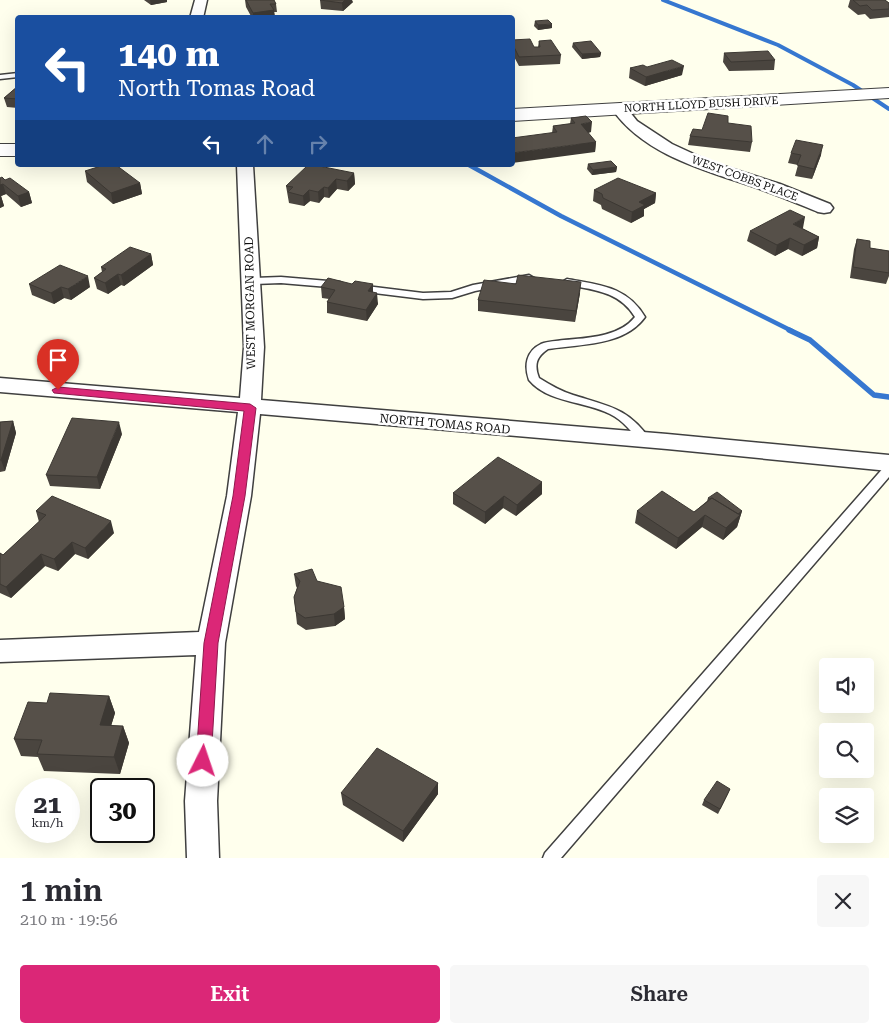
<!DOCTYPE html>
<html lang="en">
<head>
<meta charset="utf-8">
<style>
	:root { --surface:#fff; --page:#f7f7f7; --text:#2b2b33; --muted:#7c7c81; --accent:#db2777 }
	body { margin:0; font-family:"Roboto Serif",serif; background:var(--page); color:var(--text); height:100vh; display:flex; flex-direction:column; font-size:19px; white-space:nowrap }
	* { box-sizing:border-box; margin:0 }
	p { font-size:16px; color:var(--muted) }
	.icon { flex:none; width:28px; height:28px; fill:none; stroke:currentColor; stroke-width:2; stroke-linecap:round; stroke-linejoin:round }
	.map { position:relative; height:858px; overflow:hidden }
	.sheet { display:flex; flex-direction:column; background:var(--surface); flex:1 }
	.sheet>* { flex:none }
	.hud { position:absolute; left:15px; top:15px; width:500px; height:152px; border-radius:5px; box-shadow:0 5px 20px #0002; background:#1a4fa0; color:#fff; overflow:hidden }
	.fabs { position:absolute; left:819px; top:658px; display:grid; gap:10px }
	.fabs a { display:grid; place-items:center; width:55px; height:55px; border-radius:5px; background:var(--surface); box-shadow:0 5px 20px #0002; font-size:25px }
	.speed { position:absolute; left:15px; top:778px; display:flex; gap:10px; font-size:25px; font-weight:700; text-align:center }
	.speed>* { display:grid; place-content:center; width:65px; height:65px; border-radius:50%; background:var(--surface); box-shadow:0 5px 20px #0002; line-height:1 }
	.speed small { font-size:12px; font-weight:400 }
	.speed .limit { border:2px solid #111; border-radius:8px; background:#fff; color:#111 }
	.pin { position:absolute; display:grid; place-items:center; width:42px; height:42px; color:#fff; margin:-51px -21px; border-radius:50% 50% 50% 0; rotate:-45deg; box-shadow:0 0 5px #0007 }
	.pin .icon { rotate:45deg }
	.me { position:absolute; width:55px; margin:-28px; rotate:4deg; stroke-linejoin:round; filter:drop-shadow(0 0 4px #0008) }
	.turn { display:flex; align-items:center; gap:18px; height:105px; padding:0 20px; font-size:22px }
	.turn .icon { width:65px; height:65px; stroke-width:2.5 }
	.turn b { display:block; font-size:35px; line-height:42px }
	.lanes { display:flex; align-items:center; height:48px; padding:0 20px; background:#0003; justify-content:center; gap:25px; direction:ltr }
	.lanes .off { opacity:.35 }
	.round { display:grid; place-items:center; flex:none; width:52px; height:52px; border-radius:5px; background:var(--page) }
	.overview { display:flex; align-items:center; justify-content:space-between; height:85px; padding:0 20px }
	h1 { font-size:30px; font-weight:600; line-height:38px }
	.button { display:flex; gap:10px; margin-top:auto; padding:10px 20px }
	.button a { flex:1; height:58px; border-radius:5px; background:var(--accent); color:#fff; font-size:20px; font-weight:600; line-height:58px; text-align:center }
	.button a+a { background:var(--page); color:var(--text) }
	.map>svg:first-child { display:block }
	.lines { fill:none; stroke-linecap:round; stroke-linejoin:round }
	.stream-far2 { stroke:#3677d0; stroke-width:4 }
	.stream-far1 { stroke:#3677d0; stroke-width:4.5 }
	.stream { stroke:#3677d0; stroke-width:5.5 }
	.service-casing { stroke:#404040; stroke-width:3 }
	.minor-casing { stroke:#404040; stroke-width:3 }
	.tertiary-casing { stroke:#404040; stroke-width:2 }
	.service { fill:#fff; fill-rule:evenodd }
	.minor { fill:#fff; fill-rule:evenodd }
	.tertiary { fill:#fff; fill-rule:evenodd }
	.wall { fill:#4a453f }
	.shaded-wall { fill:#3c3833 }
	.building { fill:#565049; stroke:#3c3833 }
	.route { fill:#db2777; stroke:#8e194d }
	.labels { text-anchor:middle; stroke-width:5; stroke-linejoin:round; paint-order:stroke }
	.far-street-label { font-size:11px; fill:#0d0d0d; stroke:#fff }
	.street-label { font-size:12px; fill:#0d0d0d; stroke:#fff }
</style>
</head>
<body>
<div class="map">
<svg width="889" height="858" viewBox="0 0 889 858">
	<rect width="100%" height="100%" fill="#ffffed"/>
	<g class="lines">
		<path class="stream-far2" d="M663,0L778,45L853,85L889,109"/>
		<path class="stream-far1" d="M469,165L561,216L792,331"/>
		<path class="stream" d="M789,330L810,340L874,395L889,397"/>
		<g class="service-casing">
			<path id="service" d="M18,73V77L0,79V75Z
				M529,275L534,278L532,280L475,291L452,298L423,299L358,291L353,288L358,285L423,293L451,292L473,285Z
				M281,277L340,282L345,285L340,288L281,283L252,284L247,281L252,278Z
				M567,279C599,285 627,286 645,317C624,346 581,344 548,349C536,357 534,365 539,378C550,385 561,391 573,395C608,406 629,408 651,441L649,444H641C632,432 624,421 610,414C585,401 548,403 529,380C524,366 526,351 541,344C548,341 557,341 564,340C588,338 619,337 635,317C619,290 591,290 564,284L562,282Z
				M889,465V477L561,858H543L545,853L885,466Z"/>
		</g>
		<g class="minor-casing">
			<path id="minor" d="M195,0H207L203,18H190Z
				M620,104L625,106L637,121L672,144L711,162L780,184L830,204L833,208L830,212L824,213L818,212C801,205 785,198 768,192C714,172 647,159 612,109L615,106Z
				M237,165H253L264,347L261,400L667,434L889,455V471L667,449L260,414L251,496L225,643L217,801L219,858H187L185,801L196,655L0,662V640L199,632L227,496L238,412L0,392V378L240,398L244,347Z"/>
		</g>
		<g class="tertiary-casing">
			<path id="tertiary" d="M889,88V98L512,121V109Z
				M0,144H18V156H0Z"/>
		</g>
		<use href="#service" class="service"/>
		<use href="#minor" class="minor"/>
		<use href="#tertiary" class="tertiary"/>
	</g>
	<path class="wall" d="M144,0H167V2L151,5Z
		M245,0H274L276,4L277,12H274L275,18H252L246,7Z
		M320,0L353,2L343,11L321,9Z
		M850,0H885L889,3V17L870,19L865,14L858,15L848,7Z
		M535,21L552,28L538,30L534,26Z
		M512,40L534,47H538L539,41L561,55L560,64L519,66L512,53Z
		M573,43L601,53L600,57L582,59L572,47Z
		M724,53L775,60L774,70L729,71L723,62Z
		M647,67L682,75L645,86L629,78L630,68Z
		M18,86V108L7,107L4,98Z
		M571,118L591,132L588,133L596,142L595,152L552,133L553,126L570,124Z
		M702,130L752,142L750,152L688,145L690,136Z
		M791,153L821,155L812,179L795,176L798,165L788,163Z
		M588,164L617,167L616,172L592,175L587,169Z
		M85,171L140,183L142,194L113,204L87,182Z
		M354,173L355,184L348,191L337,189L329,198L324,197L319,203L310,201L304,206L289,203L286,186Z
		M0,178L29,192L32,203L21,207L6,194L1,196L4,206L0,208Z
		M594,190L656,193L655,203L644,209V216L631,223L602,209L601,205L593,201Z
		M802,228L819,237L817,248L802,256L788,249L775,256L747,241L750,231L803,228Z
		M857,239L870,248L889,251V276L886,284L850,278L854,249Z
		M151,254L153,265L124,286L121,285L108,294L97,289L94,278L102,272L101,267Z
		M29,284L90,287L71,300L64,298L54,304L32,295Z
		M352,284H373V292L378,304L367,321L327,313V302L329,299L322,298L321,287Z
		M580,293L575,322L478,311V300Z
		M13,421L16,433L5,471L0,472V422Z
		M122,434L100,489L50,486L46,475Z
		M542,482V494L516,516L503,508L485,524L453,504V493Z
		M708,498L742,511L737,527L723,540L702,527L676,549L635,523L637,511L694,512L707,501Z
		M36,511L114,533L88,559L75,554L58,571L45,566L11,598L0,593V553L3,555L39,522Z
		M294,574L317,581L344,607L345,619L335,626L306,630L297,624L294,597L297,588L296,586Z
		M109,696L115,713L111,726H123L129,743L120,774L44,771L38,757L21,756L14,739L47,703Z
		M438,783V794L403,842L343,805L341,793Z
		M730,789L728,794L718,814L702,805L704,800Z"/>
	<path class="shaded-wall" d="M150,0H167V2L151,5Z
		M345,0H352L353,2L343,11L342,3Z
		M274,10L275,18H253V13Z
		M552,24V28L538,30V25Z
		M601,53L600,57L582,59V54Z
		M684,66L682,75L645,86L646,77Z
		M592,122L591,132L580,134L581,124Z
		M596,142L595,152L512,163V153Z
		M823,145L821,155L812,179L814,169Z
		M617,167L616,172L592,175L593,170Z
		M354,173L355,184L348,191L347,181Z
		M336,179L337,189L329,198L328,188Z
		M140,183L142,194L113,204L111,193Z
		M3,184L6,194L1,196L4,206L0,208V185Z
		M324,187V197L319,203L318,192Z
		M309,190L310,201L304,206L303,196Z
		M29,192L32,203L21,207L18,196Z
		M656,193L655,203L644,209V216L631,223L632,212L639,202Z
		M805,217L803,228L791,234L793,224Z
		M819,237L817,248L802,256L804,245Z
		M790,238L788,249L775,256L777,245Z
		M151,254L153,265L124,286L121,275Z
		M118,274L121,285L108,294L105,283Z
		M88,276L90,287L71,300L68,289Z
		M581,282L580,293L575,322L576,311Z
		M373,284V295L368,291Z
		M61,287L64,298L54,304L51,293Z
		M377,293L378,304L367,321L366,310Z
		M13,421L16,433L5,471L1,460Z
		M119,422L122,434L100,489L97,477Z
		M542,482V494L516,516L517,505Z
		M504,496L503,508L485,524V512Z
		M742,511L737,527L723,540L726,528L733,517Z
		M705,515L702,527L676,549L678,538Z
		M111,521L114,533L88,559L85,548Z
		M72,542L75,554L58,571L54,559Z
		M41,554L45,566L11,598L6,587Z
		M344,607L345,619L335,626L334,614Z
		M109,696L115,713L106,742L100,725Z
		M123,726L129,743L120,774L114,757Z
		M438,783V794L403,842V831Z"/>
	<path class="building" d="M246,0H274L276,4H270L274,10L253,13Z
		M320,0H345L342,3Z
		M853,0H885L889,3V9L872,10L867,5L860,6Z
		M548,20L552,24L538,25L535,21Z
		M530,39L534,47H540L539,41L551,40L561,55L519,57L512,43V40Z
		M591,41L601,53L582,54L573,43Z
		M768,51L775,60L731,62L724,53Z
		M672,60L684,66L646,77L630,68L643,65L647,67Z
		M18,86V99L4,98Z
		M708,113L728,116V123L751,126L752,142L690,136L693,129L702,130Z
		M586,116L592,122L581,124L596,142L512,153V138L557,132L553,126L575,123L571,118Z
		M796,140L823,145L814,169L797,165L801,155L791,153Z
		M611,161L617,167L593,170L588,164Z
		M104,165H116L140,183L111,193L85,171Z
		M308,165H314L354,173L347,181L336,179L328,188L324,187L318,192L309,190L303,196L288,192L293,187L286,186Z
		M2,177L5,180L10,178L29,192L18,196L3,184L0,185V178Z
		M618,178L656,193L639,202L645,205L632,212L603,198L602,194L594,190Z
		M790,210L805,217L793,224L819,237L804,245L790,238L777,245L750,231Z
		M857,239L870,241V248L889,251V273L853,267Z
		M130,247L151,254L121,275L118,274L105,283L94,278L106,269L101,267Z
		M60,265L88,276L68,289L61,287L51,293L29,284Z
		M518,275L581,282L576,311L478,300L484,280L516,284Z
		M328,278L352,284L355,281L373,284L368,291L377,293L366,310L327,302L335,290L321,287Z
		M72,418L119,422L97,477L46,475Z
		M13,421L1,460H0V422Z
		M498,457L542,482L517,505L504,496L485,512L453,493Z
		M662,491L694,512L712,498L740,515L726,528L705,515L678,538L637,511Z
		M717,492L742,511L738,514L712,498L709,499L708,498Z
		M52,496L111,521L85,548L72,542L54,559L41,554L6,587L0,584V553L3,555L46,515L36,511Z
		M312,569L317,581L341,587L344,607L334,614L305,618L296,612L294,597L300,581L294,574Z
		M50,693L109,696L100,725L123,726L114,757L37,754L42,740L14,739L28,702L47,703Z
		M377,748L438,783L403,831L341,793Z
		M717,781L730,789L720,809L704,800Z"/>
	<path class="route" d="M58,387L250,404L256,408L245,496L218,643L211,761L209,766L203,768L198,766L196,761L204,643L233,496L244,411L54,393L52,390Z"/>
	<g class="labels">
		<g class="far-street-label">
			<text transform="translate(701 104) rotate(-3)" y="4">NORTH LLOYD BUSH DRIVE</text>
			<text transform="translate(745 178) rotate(20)" y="4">WEST COBBS PLACE</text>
		</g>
		<g class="street-label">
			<text transform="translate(250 303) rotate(-91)" y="4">WEST MORGAN ROAD</text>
			<text transform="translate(445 424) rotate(5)" y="4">NORTH TOMAS ROAD</text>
		</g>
	</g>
</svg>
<div class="fabs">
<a><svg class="icon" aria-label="sound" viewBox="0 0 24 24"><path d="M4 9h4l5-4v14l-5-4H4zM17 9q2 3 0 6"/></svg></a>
<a><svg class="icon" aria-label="search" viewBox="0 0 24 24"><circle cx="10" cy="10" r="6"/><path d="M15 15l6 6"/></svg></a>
<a><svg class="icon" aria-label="layers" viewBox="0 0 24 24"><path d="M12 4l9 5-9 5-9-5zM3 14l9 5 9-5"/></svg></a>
</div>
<div class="speed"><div>21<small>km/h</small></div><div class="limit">30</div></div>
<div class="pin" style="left:58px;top:390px;background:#d93025"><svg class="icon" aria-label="arrive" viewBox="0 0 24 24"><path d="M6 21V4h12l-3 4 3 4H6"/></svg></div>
<svg class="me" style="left:203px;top:761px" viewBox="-20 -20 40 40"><circle r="19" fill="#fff"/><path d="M0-13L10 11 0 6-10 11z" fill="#db2777"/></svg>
<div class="hud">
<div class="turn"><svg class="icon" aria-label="left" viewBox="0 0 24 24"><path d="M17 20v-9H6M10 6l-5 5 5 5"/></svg><div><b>140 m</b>North Tomas Road</div></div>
<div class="lanes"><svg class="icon" aria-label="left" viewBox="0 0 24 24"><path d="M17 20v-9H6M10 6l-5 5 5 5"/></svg><svg class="icon off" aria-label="ahead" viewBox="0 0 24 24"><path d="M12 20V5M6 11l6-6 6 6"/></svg><svg class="icon off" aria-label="right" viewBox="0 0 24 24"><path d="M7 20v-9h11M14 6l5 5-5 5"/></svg></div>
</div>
</div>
<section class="sheet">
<div class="overview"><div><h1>1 min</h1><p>210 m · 19:56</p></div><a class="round"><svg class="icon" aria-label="close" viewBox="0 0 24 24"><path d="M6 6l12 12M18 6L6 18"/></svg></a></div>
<div class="button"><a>Exit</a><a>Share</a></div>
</section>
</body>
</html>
